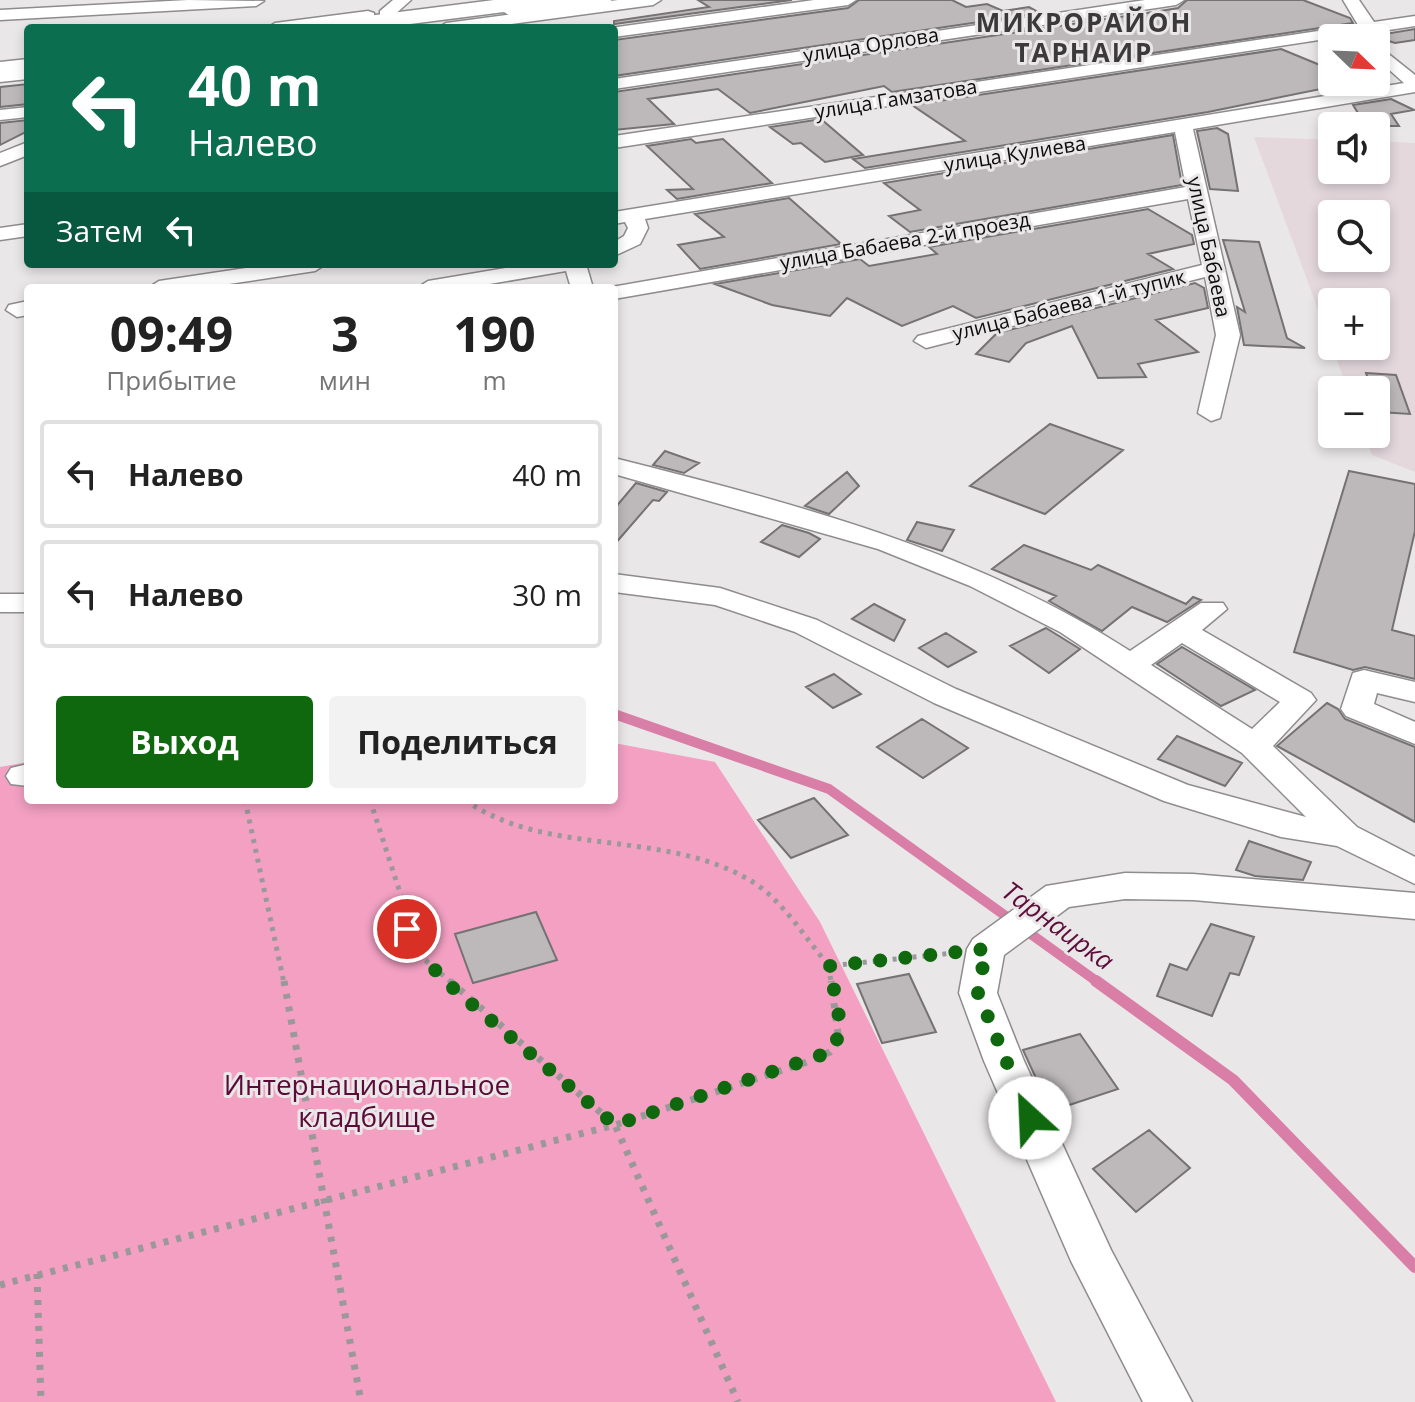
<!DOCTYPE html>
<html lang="ru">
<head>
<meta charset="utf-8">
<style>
	:root { --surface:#fff; --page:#f2f2f2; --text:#222; --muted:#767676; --line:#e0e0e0; --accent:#10680e }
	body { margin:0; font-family:"Open Sans",sans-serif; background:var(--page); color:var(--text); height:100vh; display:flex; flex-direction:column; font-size:30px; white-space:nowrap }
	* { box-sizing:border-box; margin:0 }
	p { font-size:26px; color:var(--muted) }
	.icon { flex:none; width:44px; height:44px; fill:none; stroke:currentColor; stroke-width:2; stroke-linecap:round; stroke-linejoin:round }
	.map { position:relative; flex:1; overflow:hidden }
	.side { position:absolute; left:24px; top:284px; width:594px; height:520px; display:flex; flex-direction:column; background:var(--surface); border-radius:8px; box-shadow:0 4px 12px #0003 }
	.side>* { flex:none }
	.hud { position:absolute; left:24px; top:24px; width:594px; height:244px; border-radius:8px; box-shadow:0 4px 12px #0003; background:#0b6e4f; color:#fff; overflow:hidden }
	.needle { width:52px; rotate:113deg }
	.controls { position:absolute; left:1318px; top:24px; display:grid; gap:16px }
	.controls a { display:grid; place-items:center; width:72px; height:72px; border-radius:8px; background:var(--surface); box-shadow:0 4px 12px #0003; font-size:40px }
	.pin { position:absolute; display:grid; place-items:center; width:68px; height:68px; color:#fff; margin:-34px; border:4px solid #fff; border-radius:50%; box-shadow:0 2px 8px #0007 }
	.me { position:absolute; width:88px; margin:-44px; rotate:335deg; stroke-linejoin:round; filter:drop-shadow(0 0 6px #0008) }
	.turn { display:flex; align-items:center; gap:28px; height:168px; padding:0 32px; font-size:36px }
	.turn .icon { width:104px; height:104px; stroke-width:2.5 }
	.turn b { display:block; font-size:56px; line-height:68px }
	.then { display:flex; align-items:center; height:76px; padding:0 32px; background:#0003; gap:16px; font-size:30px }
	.eta { display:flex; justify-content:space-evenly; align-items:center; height:136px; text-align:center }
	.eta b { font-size:48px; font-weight:700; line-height:56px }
	.primary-button { display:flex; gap:16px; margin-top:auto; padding:16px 32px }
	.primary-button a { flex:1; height:92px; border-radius:8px; background:var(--accent); color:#fff; font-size:32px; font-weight:700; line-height:92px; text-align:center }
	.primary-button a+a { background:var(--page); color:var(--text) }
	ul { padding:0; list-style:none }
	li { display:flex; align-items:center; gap:24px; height:108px; margin:0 16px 12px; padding:0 16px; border:4px solid var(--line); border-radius:8px }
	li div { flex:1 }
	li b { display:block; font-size:30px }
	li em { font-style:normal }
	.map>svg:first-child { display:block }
	.built { fill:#e4d8dd; fill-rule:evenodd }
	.green { fill:#f3a0c3 }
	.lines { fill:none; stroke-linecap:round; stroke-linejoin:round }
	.stream-far1 { stroke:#d97fa7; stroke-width:10 }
	.stream { stroke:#d97fa7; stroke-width:12 }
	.building { fill:#bdb9bb; stroke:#757273; stroke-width:2 }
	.minor-casing { stroke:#8f8c8d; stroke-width:3 }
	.highway-casing { stroke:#8f8c8d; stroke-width:3 }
	.path-far1 { stroke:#9a9899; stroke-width:5; stroke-dasharray:4 6; stroke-linecap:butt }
	.path { stroke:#9a9899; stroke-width:7; stroke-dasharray:5 8; stroke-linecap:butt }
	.minor { fill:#fff; fill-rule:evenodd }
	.highway { fill:#fff; fill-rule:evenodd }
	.route { stroke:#10680e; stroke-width:14; stroke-dasharray:0 25.2 }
	.labels { text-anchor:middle; stroke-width:6; stroke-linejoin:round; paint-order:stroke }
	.far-street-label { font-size:20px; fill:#0c0b0b; stroke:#eae7e8 }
	.far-district-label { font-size:26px; font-weight:bold; letter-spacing:2px; fill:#3c393a; stroke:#eae7e8 }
	.water-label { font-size:26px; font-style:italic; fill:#5e0c3a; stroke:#eae7e8 }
	.near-park-label { font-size:28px; fill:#5c0a38; stroke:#eae7e8 }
</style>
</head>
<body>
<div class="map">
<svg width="1415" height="1402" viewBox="0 0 1415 1402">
	<rect width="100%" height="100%" fill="#eae7e8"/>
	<path class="built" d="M1254,137L1332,140V170H1376V141L1415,143V472L1372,455L1364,434H1376V390H1348ZM1332,214H1376V258H1332ZM1332,302H1376V346H1332Z"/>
	<path class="green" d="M614,743L715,762L820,922L1056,1402H0V767L28,762V800H614Z"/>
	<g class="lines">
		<path class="stream-far1" d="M614,714L829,789L1099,983"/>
		<path class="stream" d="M1096,981L1233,1080L1415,1267"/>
	</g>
	<path class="building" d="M698,0H792L614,24V21L709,7Z
		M859,0H952L966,7L987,4L1003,11L1029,7L1040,13L614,76V40L848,8Z
		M1187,0H1303L1350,18L1353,23L892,92L884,86L750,113L718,89L648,99L674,124L614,130V92L1160,11L1178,8Z
		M1415,29V40L1395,43L1379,38V35Z
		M1281,49L1332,70V82H1357L1366,86L1343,90L1340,85L1208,112L865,168L853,159L965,141L912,105Z
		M28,84V104L0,107V87Z
		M1391,99L1414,110L1391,114L1399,126H1366L1353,105Z
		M821,119L863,155L825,162L801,143L793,144L770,127Z
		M28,120V131L0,145V123Z
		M1217,128L1228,134L1238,191L1210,189L1197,131Z
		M1173,135L1182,185L910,232L889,216L920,210L884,183Z
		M691,139L696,143L723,139L772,183L677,199L667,190L693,189L647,146Z
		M789,198L841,244L700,269L678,245L724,237L695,214Z
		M1148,209L1192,235L1194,244L1148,254L1173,269L976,318L953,306L902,326L847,298L830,316L772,305L715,284L860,259L869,266L937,254L929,247Z
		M1223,240L1259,242L1287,338L1305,348L1244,345L1237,307L1245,312Z
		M1195,283L1204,288L1208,308L1156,320L1198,352L1138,364L1146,377L1098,378L1072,326L1026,343L1009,362L976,354L997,333Z
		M1366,373L1396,375L1410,414L1379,412L1376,390H1372Z
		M1050,424L1123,450L1045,514L970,486Z
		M665,451L699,463L684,473L653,465Z
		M1349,471L1415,484V531L1392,630L1415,636V679L1365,667L1353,670L1294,652Z
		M847,472L859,486L829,514L805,506Z
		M636,483L667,492L659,501L653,500L614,545V509Z
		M917,522L954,530L942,551L907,540Z
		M782,525L809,533L820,539L799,557L761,542Z
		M1024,545L1091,570L1098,565L1186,604L1193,597L1201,600L1167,622L1132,607L1102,631L1049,601L1056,596L992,569Z
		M874,604L905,620L894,641L852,619Z
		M1046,628L1080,649L1049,673L1010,646Z
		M946,633L976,652L948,667L919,648Z
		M1182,647L1255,690L1221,706L1157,664Z
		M834,674L861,694L833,708L806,687Z
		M1327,703L1338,709L1345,719L1415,747V822L1277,746Z
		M922,719L968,748L923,778L877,747Z
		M1177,736L1242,763L1225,786L1158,759Z
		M814,798L848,835L791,858L758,820Z
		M1249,841L1311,862L1303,880L1255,876L1236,870Z
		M536,912L557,960L473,983L455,934Z
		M1211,924L1254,937L1239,975L1230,973L1212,1016L1157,996L1170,964L1187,970Z
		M909,974L936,1032L882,1043L857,984Z
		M1080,1034L1118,1089L1051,1111L1023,1050Z
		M1149,1130L1190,1168L1136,1212L1093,1169Z"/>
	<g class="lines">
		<g class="minor-casing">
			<path id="minor" d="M188,0L264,1L256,6L0,20V10Z
				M393,0H411L392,17H380V11Z
				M618,0H661L653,5L482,28H438L446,23Z
				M814,0H856L848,5L614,37V28H610Z
				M1145,0H1184L1176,5L614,89V79Z
				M1343,0H1359L1374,22L1415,16V26L1376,32V41V38H1362L1361,34L1332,38L614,148V136L1358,25Z
				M368,11L374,13V19L312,28H267L275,23Z
				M1376,44L1415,75V92L1193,129L1240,335L1220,418L1211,421L1198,413L1216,335L1205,277L926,348L914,341L918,336L1202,265L1188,199L614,299V288H606L1186,187L1175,132L645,219L648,228L640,244L614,256V242L624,236L628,228L625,222L614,224V212L1404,83L1376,58Z
				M28,69V79L0,82V72Z
				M28,107V117L0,120V110Z
				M28,142V155L0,166V153Z
				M28,224V236L0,240V228Z
				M272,264H326L315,271L202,288H148L159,281Z
				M529,264H586L593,288H571L566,271L466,288H417L428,281Z
				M28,301V315L17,317L6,310L9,305Z
				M614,458C793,503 974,550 1130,651L1201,603H1223L1227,609L1202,630L1311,693L1316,700L1273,746L1357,827L1415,857V884L1337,846L1281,837L1164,801L934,703L795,632L715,605L614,592V574L720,588L817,620L956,689L1188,785L1306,817L1242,753L1060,632L970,586L878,549L614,474ZM1182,643L1280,702L1252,729L1151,665Z
				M0,594H28V612H0Z
				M1364,670L1415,682V702L1377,693L1374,704L1415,722V744L1346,716L1341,709L1353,673Z
				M28,764V786L11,784L6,776L11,768Z
				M1125,873L1193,874L1415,893V919L1193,900L1125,899L1069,907L1004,955L997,993L1024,1061L1111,1250L1192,1402H1143L1071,1261L984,1061L959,993L967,949L973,939L1046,886Z"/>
		</g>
		<g class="highway-casing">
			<path id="highway" d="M494,0H612L601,6L515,19L504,12L379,28H317L328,21Z
				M28,59V73L0,76V62Z"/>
		</g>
		<path class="path-far1" d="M245,800L284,983
			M370,800L416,942L425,960L452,983
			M465,800C548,859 668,827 756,884C785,904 806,939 829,966L953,953
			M829,966L831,983"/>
		<path class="path" d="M284,981L361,1402
			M450,981L615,1125L738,1402
			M37,1274L41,1402
			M0,1285L615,1125L804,1063L830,1052L839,1041L831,981"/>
		<use href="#minor" class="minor"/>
		<use href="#highway" class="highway"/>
	</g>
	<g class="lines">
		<path class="route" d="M407,929L425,960L454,989L615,1125L830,1052C849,1030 833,993 829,966L986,949L978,993L1030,1118"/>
	</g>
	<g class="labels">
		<g class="far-street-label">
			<text transform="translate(871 45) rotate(-9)" y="7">улица Орлова</text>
			<text transform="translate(896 99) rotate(-9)" y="7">улица Гамзатова</text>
			<text transform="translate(1015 154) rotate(-9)" y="7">улица Кулиева</text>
			<text transform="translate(905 241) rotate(-10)" y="7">улица Бабаева 2-й проезд</text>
			<text transform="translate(1209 247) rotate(78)" y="7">улица Бабаева</text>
			<text transform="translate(1069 305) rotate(-14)" y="7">улица Бабаева 1-й тупик</text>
		</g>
		<g class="far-district-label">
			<text x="1084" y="32">МИКРОРАЙОН<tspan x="1084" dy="30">ТАРНАИР</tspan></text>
		</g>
		<g class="water-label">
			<text transform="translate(1058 926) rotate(36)" y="9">Тарнаирка</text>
		</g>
		<g class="near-park-label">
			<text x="367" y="1095">Интернациональное<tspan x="367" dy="32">кладбище</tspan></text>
		</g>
	</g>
</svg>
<div class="controls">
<a><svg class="needle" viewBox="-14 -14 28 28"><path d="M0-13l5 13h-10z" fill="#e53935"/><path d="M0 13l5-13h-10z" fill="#767676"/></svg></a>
<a><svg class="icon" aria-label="sound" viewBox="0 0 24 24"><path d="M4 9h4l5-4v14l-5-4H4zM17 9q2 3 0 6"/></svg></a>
<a><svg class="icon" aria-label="search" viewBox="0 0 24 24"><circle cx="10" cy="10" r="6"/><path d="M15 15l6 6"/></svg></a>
<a>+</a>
<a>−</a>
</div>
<div class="pin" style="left:407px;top:929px;background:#d93025"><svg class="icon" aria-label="arrive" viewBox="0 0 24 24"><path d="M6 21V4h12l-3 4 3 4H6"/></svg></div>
<svg class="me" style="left:1030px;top:1118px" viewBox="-20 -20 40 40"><circle r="19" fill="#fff"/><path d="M0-13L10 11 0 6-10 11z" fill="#10680e"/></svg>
<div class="hud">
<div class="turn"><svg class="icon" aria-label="left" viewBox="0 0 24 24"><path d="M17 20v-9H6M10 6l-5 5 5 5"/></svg><div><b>40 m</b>Налево</div></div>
<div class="then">Затем<svg class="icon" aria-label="left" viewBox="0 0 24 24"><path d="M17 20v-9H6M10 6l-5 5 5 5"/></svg></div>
</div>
<section class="side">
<div class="eta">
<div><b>09:49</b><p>Прибытие</p></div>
<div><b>3</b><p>мин</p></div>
<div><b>190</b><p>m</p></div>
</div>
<ul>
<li><svg class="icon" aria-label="left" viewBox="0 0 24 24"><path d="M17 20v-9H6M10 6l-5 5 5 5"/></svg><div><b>Налево</b></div><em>40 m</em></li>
<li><svg class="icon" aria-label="left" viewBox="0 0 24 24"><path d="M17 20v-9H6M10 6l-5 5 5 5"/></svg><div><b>Налево</b></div><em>30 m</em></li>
</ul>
<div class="primary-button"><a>Выход</a><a>Поделиться</a></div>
</section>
</div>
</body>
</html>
